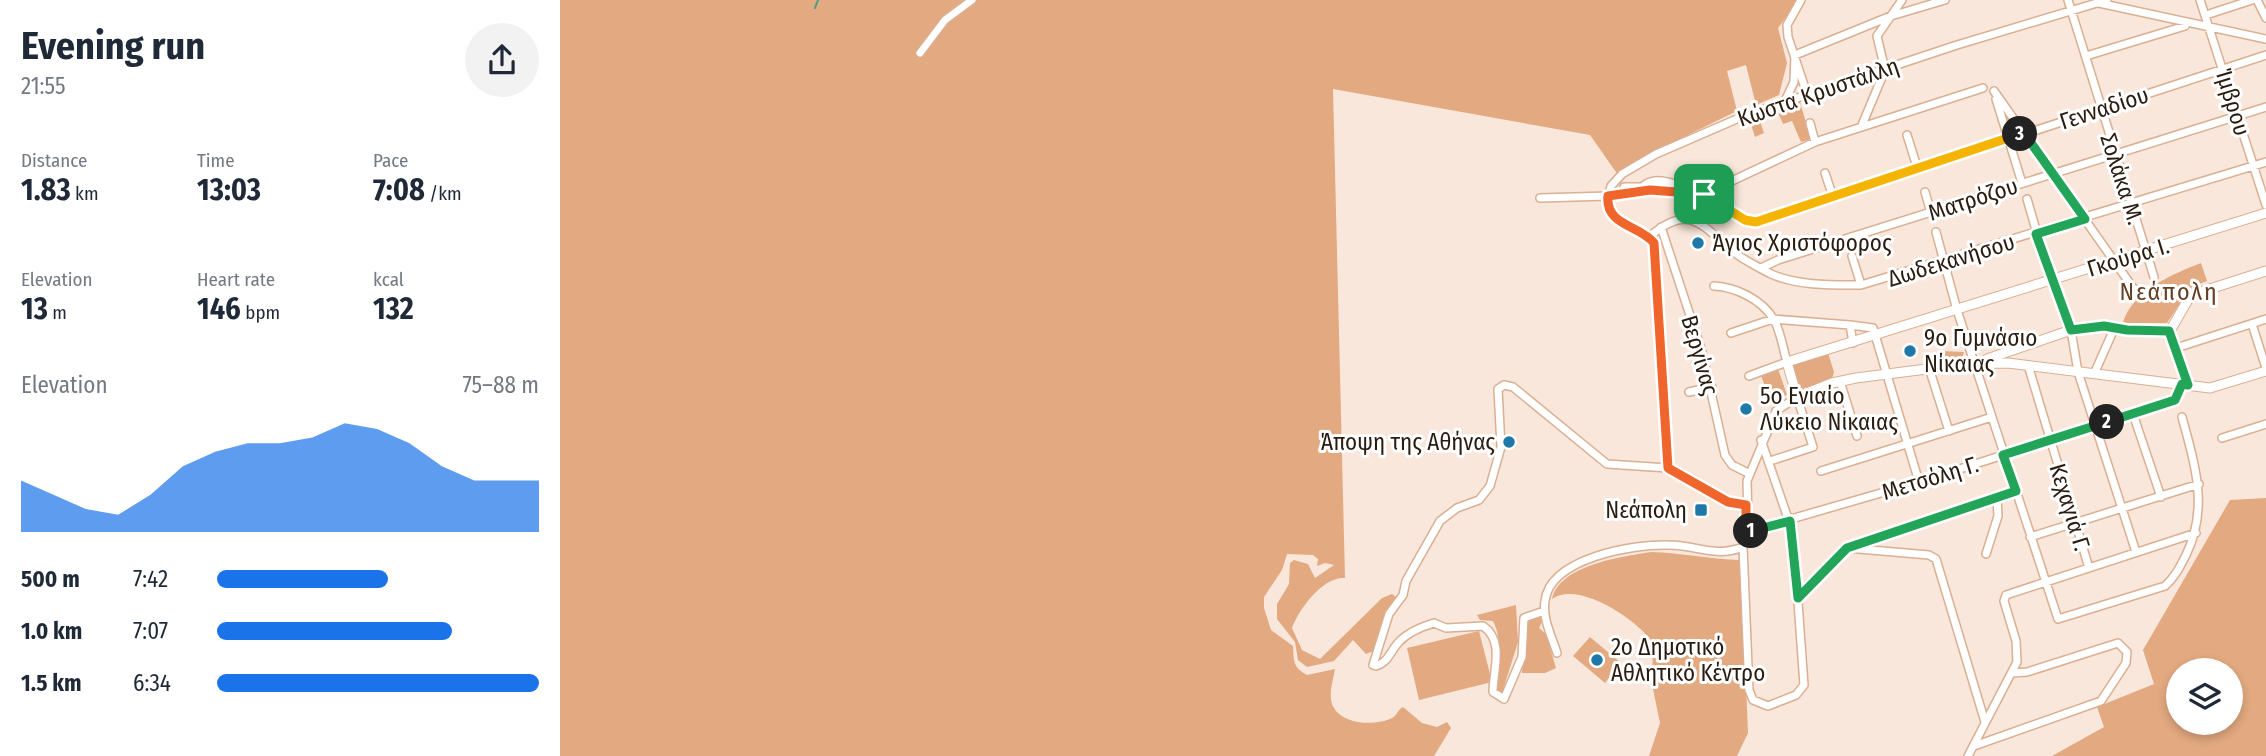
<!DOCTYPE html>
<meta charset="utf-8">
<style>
body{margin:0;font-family:"Fira Sans Condensed",sans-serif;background:#f2f2f3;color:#1f2937;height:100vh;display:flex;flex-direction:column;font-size:26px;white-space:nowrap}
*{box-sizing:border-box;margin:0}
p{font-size:23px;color:#747a83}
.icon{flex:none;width:38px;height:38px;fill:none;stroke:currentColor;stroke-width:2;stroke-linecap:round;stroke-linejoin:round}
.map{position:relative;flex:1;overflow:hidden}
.panel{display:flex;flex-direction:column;background:#fff;width:560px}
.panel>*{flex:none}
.fabs{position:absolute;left:1606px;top:658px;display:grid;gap:14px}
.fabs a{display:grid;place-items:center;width:77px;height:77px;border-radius:50%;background:#fff;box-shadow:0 4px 10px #0003;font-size:35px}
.pin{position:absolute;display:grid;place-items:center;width:60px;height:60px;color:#fff;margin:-30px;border-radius:14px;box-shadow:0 4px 10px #0006}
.km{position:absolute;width:35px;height:35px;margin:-18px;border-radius:50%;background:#222;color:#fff;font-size:19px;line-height:35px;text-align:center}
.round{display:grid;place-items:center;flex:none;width:74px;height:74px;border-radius:37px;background:#f2f2f3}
.headline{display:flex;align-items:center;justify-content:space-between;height:119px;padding:0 21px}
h1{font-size:38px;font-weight:700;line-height:52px}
.figures{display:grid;grid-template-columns:repeat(3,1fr);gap:10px;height:119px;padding:7px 21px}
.figures div{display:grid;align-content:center}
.figures b{font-size:30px;font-weight:700}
.figures small{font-size:19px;font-weight:400}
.figures p{font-size:19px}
.chart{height:196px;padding:14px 21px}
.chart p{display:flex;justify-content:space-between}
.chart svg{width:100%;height:126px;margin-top:7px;fill:#1a73e8;opacity:.7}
ul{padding:0 21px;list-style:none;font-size:23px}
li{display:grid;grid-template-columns:112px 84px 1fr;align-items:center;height:52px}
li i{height:18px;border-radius:9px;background:#1a73e8}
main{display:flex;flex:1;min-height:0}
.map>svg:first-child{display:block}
.green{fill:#e3a980;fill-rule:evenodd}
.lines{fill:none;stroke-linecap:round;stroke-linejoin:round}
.stream{stroke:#489f8c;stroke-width:2}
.minor-casing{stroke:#daaf92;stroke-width:10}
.tertiary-casing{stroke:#daaf92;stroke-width:11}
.minor{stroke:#fff;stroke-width:7}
.tertiary{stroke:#fff;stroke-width:9}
.split-1-casing{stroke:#fff;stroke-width:14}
.split-2-casing{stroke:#fff;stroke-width:14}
.split-3-casing{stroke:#fff;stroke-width:14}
.split-4-casing{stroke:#fff;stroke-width:14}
.split-1{stroke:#f0652b;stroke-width:9}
.split-2{stroke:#22a559;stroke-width:9}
.split-3{stroke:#22a559;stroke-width:9}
.split-4{stroke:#f5b400;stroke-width:9}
.poi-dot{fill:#1f79a8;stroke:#fff;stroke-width:2.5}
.labels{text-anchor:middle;stroke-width:6;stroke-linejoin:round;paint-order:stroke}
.street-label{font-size:23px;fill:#2b1c10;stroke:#fff}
.poi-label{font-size:23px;fill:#2b1c10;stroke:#fff;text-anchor:start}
.neighbourhood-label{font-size:24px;letter-spacing:2px;fill:#644126;stroke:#fff}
</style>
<main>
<section class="panel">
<div class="headline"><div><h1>Evening run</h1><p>21:55</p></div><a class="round"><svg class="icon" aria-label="share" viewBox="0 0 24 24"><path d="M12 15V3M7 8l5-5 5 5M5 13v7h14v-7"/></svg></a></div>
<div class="figures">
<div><p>Distance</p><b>1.83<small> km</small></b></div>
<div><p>Time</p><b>13:03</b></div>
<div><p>Pace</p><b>7:08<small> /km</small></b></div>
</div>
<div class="figures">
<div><p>Elevation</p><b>13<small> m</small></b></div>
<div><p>Heart rate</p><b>146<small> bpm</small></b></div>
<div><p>kcal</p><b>132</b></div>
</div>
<div class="chart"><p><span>Elevation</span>75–88 m</p>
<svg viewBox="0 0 160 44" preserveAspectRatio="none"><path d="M0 44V26L10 31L20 36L30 38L40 31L50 21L60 16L70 13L80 13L90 11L100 6L110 8L120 13L130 21L140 26L150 26L160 26V44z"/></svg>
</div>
<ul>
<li><b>500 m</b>7:42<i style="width:53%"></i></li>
<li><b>1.0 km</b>7:07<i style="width:73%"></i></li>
<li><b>1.5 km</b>6:34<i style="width:100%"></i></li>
</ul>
</section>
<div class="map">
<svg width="1706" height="756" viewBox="0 0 1706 756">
<rect width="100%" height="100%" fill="#f9e7db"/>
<path class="green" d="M0,0H1239L1218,28L1227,63L1219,95L1196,105L1186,65L1167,71L1177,111L1091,153L1058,175L1030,135L773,89L785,578C763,576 739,609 732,628L742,650L760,659L822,598L832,594L837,598L825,618L814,651L806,654L793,640L774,661L747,667L738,660L735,642L717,619V604L729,584L730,563L734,560L748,564L755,578L774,565L765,563L757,566L758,559L753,555L727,554L722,570L704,597V608L711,630L733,646C734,660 732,667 747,675L775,669C773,681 767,698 774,708C784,725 816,726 832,718C837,716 837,710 843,707L862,723L877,727L887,722L891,728L874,756H0Z
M1239,99L1251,139L1241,142L1232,121L1223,124L1216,108Z
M1198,115L1204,133L1195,137L1189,118Z
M1641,263L1647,281L1630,288L1607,323H1563C1571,292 1612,274 1641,263Z
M1380,351L1404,352L1402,359L1379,362Z
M1268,353L1274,372L1272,379L1236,391L1229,365Z
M1218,369L1227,395L1210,401L1201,375Z
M1706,498V756H1492L1544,727L1537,707L1594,684L1583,650L1670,500ZM1671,670V723H1619V670Z
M1091,552C1121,553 1150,559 1179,560L1181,563L1188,733L1177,756H1089L1100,723L1092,684L1093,643C1078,620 1018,580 992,599C1000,565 1060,557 1091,552Z
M956,605L958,642L942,693L938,690C937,666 944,643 933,621L920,620L917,615Z
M980,615L982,622L979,628L986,634L996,668L985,673H962L966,618Z
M919,631L932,682L859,700L847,648Z
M1030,637L1061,663L1045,683L1013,656Z"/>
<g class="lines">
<path class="stream" d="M255,8L258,0"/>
<g class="minor-casing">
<path id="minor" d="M1241,0L1227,25L1228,37L1247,94
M1508,0L1594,277
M1640,0L1706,205
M1697,0L1706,18
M1539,3L1706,39
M1646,15L1692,0
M360,53L385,20L412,0
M1526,56L1625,26
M1434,91L1576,292
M1436,99L1462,183
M1225,101L1234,82L1235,55L1331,16L1385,0
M1250,123L1255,142
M1302,125L1325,70L1317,36L1342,0
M1347,135L1358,170
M1265,173L1273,197
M1365,192L1371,213
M1144,194L1255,142L1423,88
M1062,195L1064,187H1082C1096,174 1113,185 1129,187
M980,198L1048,196L1090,190L1144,194L1185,220L1196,222L1706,55
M1467,199L1491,281L1511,330L1518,372L1576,552
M1101,227L1142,352L1165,455L1172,465L1188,473
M1376,232L1397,310L1498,619L1605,586C1615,577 1620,567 1626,555C1649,508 1635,465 1622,417
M1089,237C1127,204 1140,222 1170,249C1181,259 1198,267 1211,274C1238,286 1273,285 1301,285L1706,162
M1089,237L1059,221L1047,202L1051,186L1062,174L1096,154L1186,115L1397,45L1547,0
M1089,237L1096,252L1108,468L1168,502L1186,505
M1292,256L1301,285
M1201,268L1218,260L1706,107
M1154,286C1175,287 1202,299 1214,320C1221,332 1223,349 1227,362L1189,376
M1692,324L1706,368
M1290,325L1313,328L1359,482
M1610,331L1628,385
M1171,333L1213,319L1290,325L1293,343
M1616,348L1706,319
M1468,365L1529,568
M1369,368L1389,431
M1534,374L1554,329
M1280,381L1297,436
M1129,392L1152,387
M1573,414L1601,497
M1662,438L1706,424
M1201,440L1233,533L1244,685L1236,695L1208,706L1193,700L1189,690L1183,547L1188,522L1187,481L1216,411L1237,397L1253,447L1210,461
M1261,471L1432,417
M1186,532L1359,482L1615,400L1622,384
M1470,537L1639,484
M1287,548L1369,555L1376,559L1425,722
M1426,554L1438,516L1437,498
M1238,598L1287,548L1456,491
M984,611L964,618L962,657L944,699L933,692C933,671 945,641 923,626L886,628L874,623C861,627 848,632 839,642C830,651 829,662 816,666L813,665L829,614L843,595L846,581L880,521L897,508L919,500L930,486L941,447L938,389L944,385L953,387L1047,464L1108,468
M997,653C992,637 982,618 985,601C990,558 1073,544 1109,545C1136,545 1156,558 1183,547
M1414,746L1541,701L1566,663L1567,652L1558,643L1467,672L1452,673
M1408,756L1457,662L1456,641L1444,601L1446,595L1636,533"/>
</g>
<g class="tertiary-casing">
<path id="tertiary" d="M1706,213L1227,362L1237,397L1272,383L1296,378L1406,364L1448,363L1650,388L1706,371
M1427,359L1511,330L1544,326L1567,330L1610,331L1629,298L1637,293L1706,271"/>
</g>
<use href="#minor" class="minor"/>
<use href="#tertiary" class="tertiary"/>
</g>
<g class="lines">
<g class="split-1-casing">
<path id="split-1" d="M1144,194L1090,190L1048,196C1045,226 1080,225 1094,243L1108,468L1168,502L1186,505V532L1191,531"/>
</g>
<g class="split-2-casing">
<path id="split-2" d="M1191,531L1230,521L1238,598L1287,548L1456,491L1443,455L1547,422"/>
</g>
<g class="split-3-casing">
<path id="split-3" d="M1460,134L1464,133L1525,219L1476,234L1511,330L1544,326L1567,330L1609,331L1628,385L1622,384L1615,400L1547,422"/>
</g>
<g class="split-4-casing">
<path id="split-4" d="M1144,194L1185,220L1196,222L1460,134"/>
</g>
<use href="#split-1" class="split-1"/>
<use href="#split-2" class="split-2"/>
<use href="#split-3" class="split-3"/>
<use href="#split-4" class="split-4"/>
</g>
<g class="poi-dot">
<circle cx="1138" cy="243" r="7"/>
<circle cx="1350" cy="351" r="7"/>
<circle cx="1186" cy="409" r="7"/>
<circle cx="949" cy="442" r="7"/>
<rect x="1134" y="503" width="14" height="14" rx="3.5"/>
<circle cx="1037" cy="660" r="7"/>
</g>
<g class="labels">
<g class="street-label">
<text transform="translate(1258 92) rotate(-19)" y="8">Κώστα Κρυστάλλη</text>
<text transform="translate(1673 102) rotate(73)" y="8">Ίμβρου</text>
<text transform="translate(1544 108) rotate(-18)" y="8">Γενναδίου</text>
<text transform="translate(1562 179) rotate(72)" y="8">Σολάκα Μ.</text>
<text transform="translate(1413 199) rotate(-18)" y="8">Ματρόζου</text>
<text transform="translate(1568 257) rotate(-17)" y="8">Γκούρα Ι.</text>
<text transform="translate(1391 260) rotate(-17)" y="8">Δωδεκανήσου</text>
<text transform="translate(1140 355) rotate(74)" y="8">Βεργίνας</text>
<text transform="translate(1370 478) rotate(-17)" y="8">Μετσόλη Γ.</text>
<text transform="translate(1510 507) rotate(73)" y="8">Κεχαγιά Γ.</text>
</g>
<g class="poi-label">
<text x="1152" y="251">Άγιος Χριστόφορος</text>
<text x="1364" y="346">9ο Γυμνάσιο<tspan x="1364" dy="26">Νίκαιας</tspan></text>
<text x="1200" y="404">5ο Ενιαίο<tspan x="1200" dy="26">Λύκειο Νίκαιας</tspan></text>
<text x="935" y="450" text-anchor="end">Άποψη της Αθήνας</text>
<text x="1127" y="518" text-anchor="end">Νεάπολη</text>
<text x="1051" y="655">2o Δημοτικό<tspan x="1051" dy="26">Αθλητικό Κέντρο</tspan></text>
</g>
<g class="neighbourhood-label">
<text x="1609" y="300">Νεάπολη</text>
</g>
</g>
</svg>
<div class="fabs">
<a><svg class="icon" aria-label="layers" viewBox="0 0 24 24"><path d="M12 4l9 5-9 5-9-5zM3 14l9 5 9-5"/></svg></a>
</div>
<div class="pin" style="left:1144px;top:194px;background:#1e9e55"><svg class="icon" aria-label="arrive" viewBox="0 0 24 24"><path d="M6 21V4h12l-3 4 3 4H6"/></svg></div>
<b class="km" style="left:1191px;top:531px">1</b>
<b class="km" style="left:1547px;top:422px">2</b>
<b class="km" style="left:1460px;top:134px">3</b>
</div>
</main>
